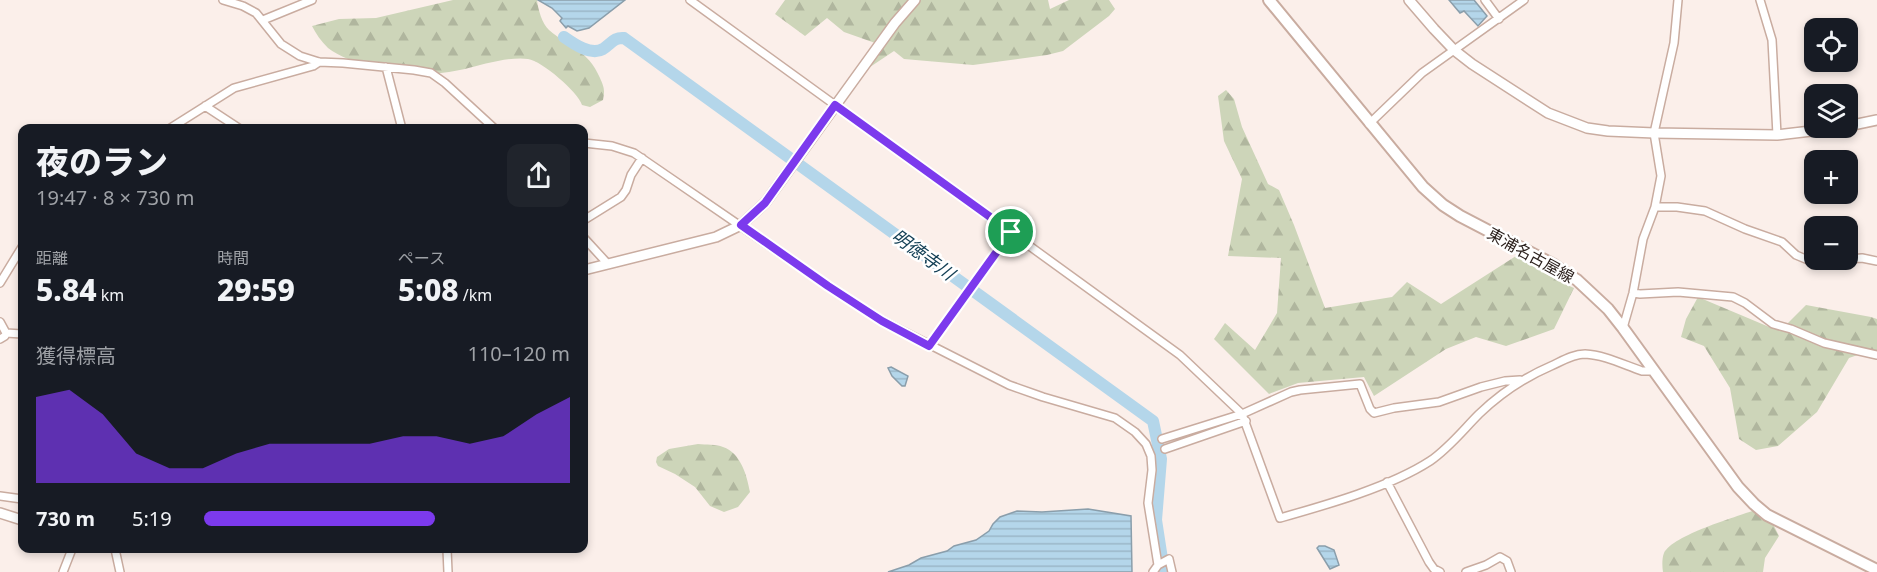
<!DOCTYPE html>
<html lang="ja">
<meta charset="utf-8">
<style>
body{margin:0;font-family:"Noto Sans","Noto Sans JP",sans-serif;background:#20242c;color:#f1f3f6;height:100vh;display:flex;flex-direction:column;font-size:22px;white-space:nowrap}
*{box-sizing:border-box;margin:0}
p{font-size:20px;color:#9ea1a6}
.icon{flex:none;width:33px;height:33px;fill:none;stroke:currentColor;stroke-width:2;stroke-linecap:round;stroke-linejoin:round}
.map{position:relative;flex:1;overflow:hidden}
.side{position:absolute;left:18px;top:124px;width:570px;height:429px;display:flex;flex-direction:column;background:#171b24;border-radius:12px;box-shadow:0 3px 9px #0003}
.side>*{flex:none}
.tools{position:absolute;left:1804px;top:18px;display:grid;gap:12px}
.tools a{display:grid;place-items:center;width:54px;height:54px;border-radius:12px;background:#171b24;box-shadow:0 3px 9px #0003;font-size:30px}
.pin{position:absolute;display:grid;place-items:center;width:51px;height:51px;color:#fff;margin:-26px;border:3px solid #fff;border-radius:50%;box-shadow:0 2px 6px #0007}
.round{display:grid;place-items:center;flex:none;width:63px;height:63px;border-radius:12px;background:#20242c}
.headline{display:flex;align-items:center;justify-content:space-between;height:102px;padding:0 18px}
h1{font-size:33px;font-weight:800;line-height:45px}
.stats{display:grid;grid-template-columns:repeat(3,1fr);gap:9px;height:102px;padding:6px 18px}
.stats div{display:grid;align-content:center}
.stats b{font-size:30px;font-weight:800}
.stats small{font-size:16px;font-weight:400}
.stats p{font-size:16px}
.chart{height:168px;padding:12px 18px}
.chart p{display:flex;justify-content:space-between}
.chart svg{width:100%;height:108px;margin-top:6px;fill:#7c3aed;opacity:.7}
ul{padding:0 18px;list-style:none;font-size:20px}
li{display:grid;grid-template-columns:96px 72px 1fr;align-items:center;height:45px}
li i{height:15px;border-radius:8px;background:#7c3aed}
.map>svg:first-child{display:block}
.forest{fill:url(#forest-firs)}
.water{fill:url(#water-rules);stroke:#8a9eab;stroke-width:1.5}
.lines{fill:none;stroke-linecap:round;stroke-linejoin:round}
.river{stroke:#b4d6ea;stroke-width:12}
.minor-casing{stroke:#c9aca0;stroke-width:10}
.tertiary-casing{stroke:#c9aca0;stroke-width:12}
.primary-casing{stroke:#c9aca0;stroke-width:14}
.minor{stroke:#fff;stroke-width:7}
.tertiary{stroke:#fff;stroke-width:9}
.primary{stroke:#fff;stroke-width:10}
.route-casing{stroke:#fff;stroke-width:12}
.route{stroke:#7c3aed;stroke-width:8}
.labels{text-anchor:middle;stroke-width:5;stroke-linejoin:round;paint-order:stroke}
.street-label{font-size:16px;fill:#271c18;stroke:#fff}
.water-label{font-size:18px;font-style:italic;fill:#144056;stroke:#fff}
</style>
<div class="map">
<svg width="1877" height="572" viewBox="0 0 1877 572">
<defs>
<pattern id="forest-firs" width="22" height="20" patternUnits="userSpaceOnUse" patternTransform="scale(1.5)"><rect width="22" height="20" fill="#cdd5b9"/><path d="M5 1l3.5 6h-7zM16 11l3.5 6h-7z" fill="#b0b69e"/></pattern>
<pattern id="water-rules" width="6" height="5" patternUnits="userSpaceOnUse" patternTransform="scale(1.5)"><rect width="6" height="5" fill="#b4d6ea"/><path d="M0 2.5h6" fill="none" stroke="#9bb7c8"/></pattern>
</defs>
<rect width="100%" height="100%" fill="#fbefea"/>
<path class="forest" d="M453,0H537C538,9 542,24 549,30C570,48 587,49 600,78C604,87 605,90 603,100L590,107L582,105C578,92 542,61 528,59C511,56 481,65 465,69C455,71 443,73 433,74C405,76 351,66 328,48C321,41 316,34 312,26L339,19L376,18Z
M785,0H1048L1050,9L1069,0H1109L1115,9L1109,16L1063,51L1047,55L973,65L904,59L894,51L861,73L878,44L844,32L827,18L805,36L775,14Z
M1226,90L1234,99L1242,127L1268,184L1279,190L1294,225L1325,308L1392,297L1407,282L1441,304L1516,256L1558,281L1574,288L1554,329L1506,346L1476,337L1446,349L1374,396L1364,377L1298,383L1269,394L1214,339L1225,323L1255,350L1277,313L1281,258L1228,256L1242,179L1224,141L1218,96Z
M1698,297L1774,329L1784,327L1806,305L1871,317L1877,319V355L1869,351L1849,358L1817,412L1778,446L1756,450L1739,439L1730,388L1704,346L1681,337L1686,319Z
M698,444C706,445 716,444 723,447C741,453 747,476 750,492L738,507L724,512L710,506L695,487L675,474L658,466L656,462L657,457L669,449Z
M1755,510L1772,522L1779,536L1765,558L1763,572H1663C1662,566 1662,558 1664,553C1673,535 1736,517 1755,510Z"/>
<path class="water" d="M538,0H625L589,28L577,31L568,26L566,28L560,21L562,18L552,8Z
M1449,0H1474L1487,16L1478,26L1464,11L1460,13Z
M891,367L908,376L905,386H902L892,376L888,368Z
M1088,509L1131,516L1132,572H888L909,565L921,558L947,551L954,546L976,540L989,531L993,524L1000,517L1017,511L1042,512Z
M1319,546H1325L1334,550L1339,565L1330,569L1317,548Z"/>
<g class="lines">
<path class="river" d="M564,37C574,44 591,56 603,49C611,44 614,37 624,38L1153,421L1161,459L1156,520L1164,572"/>
<g class="minor-casing">
<path id="minor" d="M223,0L243,6L256,13L281,44L300,56L319,62L343,63L414,70L431,73L445,83L495,129
M690,0L1180,355L1242,414L1280,518C1326,505 1390,487 1430,461C1449,448 1463,430 1479,414C1502,392 1523,378 1551,366C1562,361 1573,354 1585,354C1605,355 1624,365 1642,371H1649L1653,369
M1485,0L1499,19
M1760,0L1772,40L1777,135
M263,20L312,0
M386,67L402,129
M205,106L240,129
M1369,124L1422,73L1524,0
M169,129L234,88L313,66L319,62
M584,143L612,146L634,153L828,286L883,321L1009,385L1043,397L1115,418L1135,432L1146,444L1151,456L1152,470L1148,503L1158,565
M1655,207H1677L1705,211L1745,229L1782,242L1796,255L1808,260L1829,261L1842,260
M584,220L621,197L626,190L631,175L642,158
M584,238L607,263
M1848,259L1862,258L1877,261
M0,283L22,247
M1633,293L1640,294L1678,292L1733,297L1745,303L1773,324L1791,329L1824,343L1877,355
M0,322L6,333
M1623,328L1633,293L1643,239L1655,207L1661,176L1654,133L1674,43L1678,0
M0,339L5,336L6,333L22,334
M929,346L1011,232
M1162,439L1242,414L1291,392L1300,390L1360,384L1370,409L1374,413L1394,408L1439,402L1481,387L1505,381L1520,380
M1165,449L1246,421
M1387,482L1429,562L1434,569L1440,572
M0,496L22,499
M115,549L120,572
M447,549L448,572
M63,572L72,549
M1153,572L1158,565L1169,559L1172,572
M1466,572L1486,565L1500,557L1507,561L1511,572"/>
</g>
<g class="tertiary-casing">
<path id="tertiary" d="M1409,0L1434,29L1454,50L1472,64L1548,113L1587,128L1608,131L1654,133L1777,135L1837,128
M1848,126L1877,120
M584,270L716,237L741,225L765,203L895,23L915,0
M0,513L22,520"/>
</g>
<g class="primary-casing">
<path id="primary" d="M1269,0L1423,187L1443,205L1460,216L1554,265L1577,280L1592,294L1608,309L1623,328L1738,487L1754,504L1767,515L1877,570"/>
</g>
<use href="#minor" class="minor"/>
<use href="#tertiary" class="tertiary"/>
<use href="#primary" class="primary"/>
</g>
<g class="lines">
<g class="route-casing">
<path id="route" d="M835,105L1011,232L929,346L882,321L828,286L741,225L765,203Z"/>
</g>
<use href="#route" class="route"/>
</g>
<g class="labels">
<g class="street-label">
<text transform="translate(1531 255) rotate(29)" y="6">東浦名古屋線</text>
</g>
<g class="water-label">
<text transform="translate(923 255) rotate(36)" y="6">明徳寺川</text>
</g>
</g>
</svg>
<div class="tools">
<a><svg class="icon" aria-label="locate" viewBox="0 0 24 24"><circle cx="12" cy="12" r="6"/><path d="M12 2v4M12 18v4M2 12h4M18 12h4"/></svg></a>
<a><svg class="icon" aria-label="layers" viewBox="0 0 24 24"><path d="M12 4l9 5-9 5-9-5zM3 14l9 5 9-5"/></svg></a>
<a>+</a>
<a>−</a>
</div>
<div class="pin" style="left:1011px;top:232px;background:#1e9e55"><svg class="icon" aria-label="arrive" viewBox="0 0 24 24"><path d="M6 21V4h12l-3 4 3 4H6"/></svg></div>
<section class="side">
<div class="headline"><div><h1>夜のラン</h1><p>19:47 · 8 × 730 m</p></div><a class="round"><svg class="icon" aria-label="share" viewBox="0 0 24 24"><path d="M12 15V3M7 8l5-5 5 5M5 13v7h14v-7"/></svg></a></div>
<div class="stats">
<div><p>距離</p><b>5.84<small> km</small></b></div>
<div><p>時間</p><b>29:59</b></div>
<div><p>ペース</p><b>5:08<small> /km</small></b></div>
</div>
<div class="chart"><p><span>獲得標高</span>110–120 m</p>
<svg viewBox="0 0 160 44" preserveAspectRatio="none"><path d="M0 44V9L10 6L20 16L30 32L40 38L50 38L60 32L70 28L80 28L90 28L100 28L110 25L120 25L130 28L140 25L150 16L160 9V44z"/></svg>
</div>
<ul>
<li><b>730 m</b>5:19<i style="width:63%"></i></li>
</ul>
</section>
</div>
